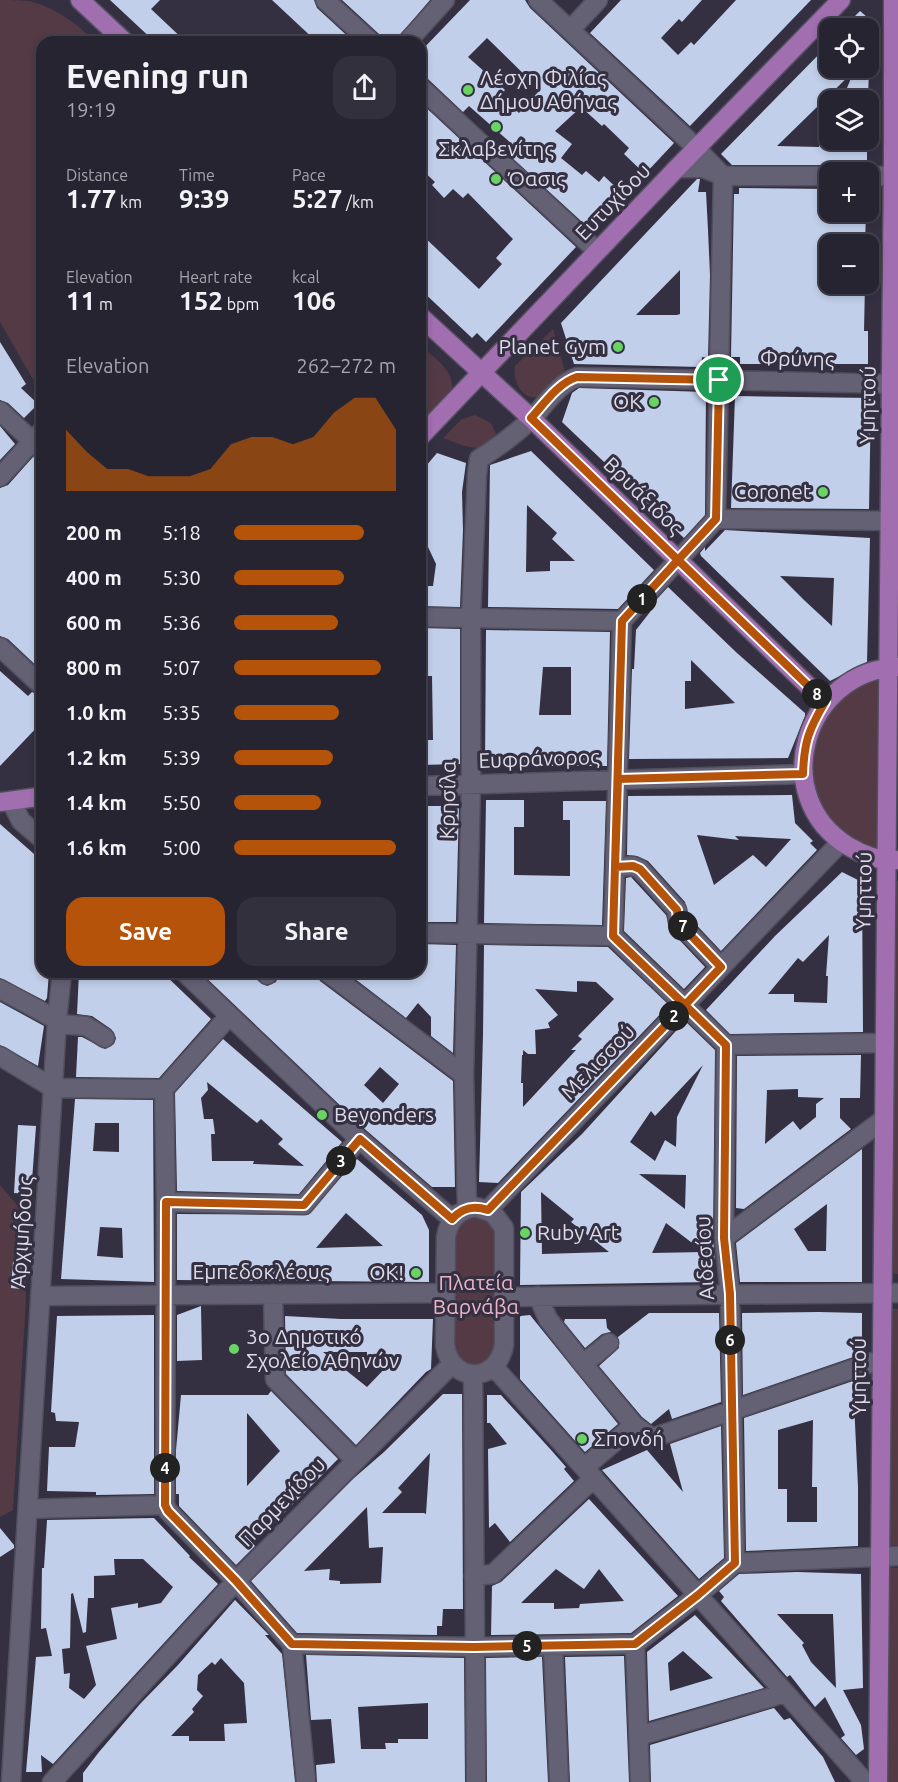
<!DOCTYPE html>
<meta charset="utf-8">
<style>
body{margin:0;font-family:Ubuntu,sans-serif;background:#33303e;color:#f1f3f6;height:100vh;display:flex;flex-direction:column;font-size:22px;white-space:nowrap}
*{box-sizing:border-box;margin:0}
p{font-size:20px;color:#a4a4ac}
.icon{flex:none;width:33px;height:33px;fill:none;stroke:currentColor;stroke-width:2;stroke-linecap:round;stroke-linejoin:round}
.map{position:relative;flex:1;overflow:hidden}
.side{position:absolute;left:36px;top:36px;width:390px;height:942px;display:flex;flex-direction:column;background:#272432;border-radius:18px;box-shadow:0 3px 9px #0003,0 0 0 2px #43414d}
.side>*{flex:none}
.buttons{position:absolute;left:819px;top:18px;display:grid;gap:12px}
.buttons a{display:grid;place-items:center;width:60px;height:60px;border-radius:12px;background:#272432;box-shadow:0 3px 9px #0003,0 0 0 2px #43414d;font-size:30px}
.pin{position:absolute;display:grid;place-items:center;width:51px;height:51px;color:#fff;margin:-26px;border:3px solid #fff;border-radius:50%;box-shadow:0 2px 6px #0007}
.km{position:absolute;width:30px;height:30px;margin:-15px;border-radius:50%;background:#222;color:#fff;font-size:16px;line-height:30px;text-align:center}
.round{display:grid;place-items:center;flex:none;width:63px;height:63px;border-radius:18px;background:#33303e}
.headline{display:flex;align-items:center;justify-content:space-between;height:102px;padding:0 30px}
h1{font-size:33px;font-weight:700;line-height:45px}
.stats{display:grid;grid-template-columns:repeat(3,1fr);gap:9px;height:102px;padding:6px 30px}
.stats div{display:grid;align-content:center}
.stats b{font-size:26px;font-weight:700}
.stats small{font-size:16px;font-weight:400}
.stats p{font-size:16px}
.chart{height:168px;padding:12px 30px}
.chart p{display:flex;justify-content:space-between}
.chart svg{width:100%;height:108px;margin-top:6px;fill:#b45309;opacity:.7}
.action{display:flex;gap:12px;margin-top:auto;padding:12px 30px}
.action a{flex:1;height:69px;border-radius:18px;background:#b45309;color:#fff;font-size:24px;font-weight:700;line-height:69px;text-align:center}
.action a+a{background:#33303e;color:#f1f3f6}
ul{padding:0 30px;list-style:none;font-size:20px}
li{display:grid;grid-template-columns:96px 72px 1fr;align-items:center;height:45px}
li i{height:15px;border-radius:8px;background:#b45309}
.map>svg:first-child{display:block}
.green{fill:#533a44}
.building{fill:#c1cfea;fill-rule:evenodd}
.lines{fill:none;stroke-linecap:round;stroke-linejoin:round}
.minor-casing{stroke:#514f5e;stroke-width:21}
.major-casing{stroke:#514f5e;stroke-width:21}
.minor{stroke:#646175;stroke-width:18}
.major{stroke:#a16eaf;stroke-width:18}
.route-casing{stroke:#fff;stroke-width:12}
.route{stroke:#b45309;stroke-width:8}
.poi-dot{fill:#69d464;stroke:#343042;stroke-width:2}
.labels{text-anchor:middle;stroke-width:6;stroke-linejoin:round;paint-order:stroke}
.poi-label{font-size:21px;fill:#dddbe7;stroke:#343042;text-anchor:start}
.street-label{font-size:21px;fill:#dddbe7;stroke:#343042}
.park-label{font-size:21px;fill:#ecb4ca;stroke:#343042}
</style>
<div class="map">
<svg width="898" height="1782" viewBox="0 0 898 1782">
<rect width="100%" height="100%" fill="#343042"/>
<path class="green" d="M0,0C9,0 20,0 28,1C54,6 77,24 96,42H42V395L0,322Z
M553,329L566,375C560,381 553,390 545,394C525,406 512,383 515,366Z
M420,345C435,359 457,371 451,394L420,430Z
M475,415L491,423L496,434C482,458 464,445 443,438L462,419Z
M889,667L886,861L841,842L803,774L825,702Z
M887,881H898V1274H884Z
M0,1185L24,1213L26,1300L13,1510L0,1517Z
M474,1214L495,1223L499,1346L482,1367L461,1363L452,1344L453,1237L459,1222Z
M883,1309H898V1545H882Z
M883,1567L898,1568V1782H881Z"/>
<path class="building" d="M110,0H160L151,9L186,42H155Z
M272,0H314L317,8L354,42H317Z
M342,0H430L394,42H382L379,34Z
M470,0H525L530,8L674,143L645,174L624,154L629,148L604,124L602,126L581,107L555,131L572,144L561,158L582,175L586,171L599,182L604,176L625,196L592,231L507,153L513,145L469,106L463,112L428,79L420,76V52ZM487,38L540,90L519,113L500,96L505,90L468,57Z
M621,0H702L682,22L679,19L661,38L678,55L691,42L694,45L736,0H811L690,126L590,33Z
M860,11L867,17L868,28H843Z
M830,43V68H869L868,100H842L854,71L777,146L819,147V140H867V165H732L721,154Z
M420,102L576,247L486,342L477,333L472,338L420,289V233L479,289L502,264L496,258L513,239L468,193L463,198L453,189L444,198L432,185L435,182L420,168Z
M697,179H700L698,192H706L708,230L710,275L708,358L702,357L701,367L574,364L561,323ZM680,270V314L677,315H636Z
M739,188L830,189V212H866L865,244H830V284H865L864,331H868V364H740V357H731L734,194H739Z
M0,342L26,384L21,388L38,404L24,418L8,403L0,400Z
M579,388L706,392L705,515L684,538L562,422L572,393Z
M735,396L871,398L869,509L731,508Z
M0,426L15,444L0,460Z
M531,451L654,570L618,609L488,607L490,465ZM527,505L557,533L552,539L575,561H550V571L526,572Z
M437,453L466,463L462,492L463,530L460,607L420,606V586H433L436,564L420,530V473Z
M33,457L42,461V671L8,639L0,636V488L8,485Z
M725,530L870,538L867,662L830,681L701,556L700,553L705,547V551ZM780,576L834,578L832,626L804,600Z
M668,587L737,653L805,713V716L788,758L629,759L632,669H634L636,630L650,612L647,610ZM691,660L735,703L685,709V681H691Z
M420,628L460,629V764L420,765V740H433L432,676H420Z
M486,630L610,632L607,766H485ZM543,667H571V715H539Z
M0,671L28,696L32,692L42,697V722L0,766Z
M792,795L795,823L813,841L810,843L817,850L721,951L689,917L685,902L648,861L637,856L627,855L628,796ZM697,835L739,840L735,836L791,839L766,867L753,855L714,885Z
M486,800H524V827H514V875L570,876V820H563V801H606L602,925L484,923Z
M421,806H459L456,922H420V875H428V829H421Z
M0,824L42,861V972H49L47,998L45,1001L0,978Z
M842,872L862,882L863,1032L730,1034L706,1010L775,936ZM829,935L826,976H828L827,1003L794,1002V994H768L798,958L803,962Z
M631,877L666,915L670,930L705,967L684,989L624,931L626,878Z
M420,944L456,945L453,1053L431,1036V1017L418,1003L406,1018L346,972H420Z
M484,945L608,947L669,1005L498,1183L479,1182L483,1035ZM577,981L596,982L614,999L578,1036L582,1039L571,1050H576L523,1107V1083H521L522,1055H523V1050L528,1054H536L535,1030L550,1028L548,1023L558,1015L535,989L577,992Z
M79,972H162L211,1019L159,1078L76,1077L78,1037H82L105,1049L114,1044L116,1038L111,1029L92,1016L77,1014Z
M200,972H256L257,980L267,986L276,982L280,972H316L320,981L453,1081L455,1187H432L367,1131ZM380,1067L399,1084L383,1103L364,1085Z
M0,1002L44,1026L38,1066L0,1045Z
M685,1021L715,1050L713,1238L715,1264L713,1262V1282L520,1285L521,1192L582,1134ZM703,1065L677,1117L676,1147L665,1140L655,1161L630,1142L651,1111L655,1116ZM639,1174L686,1175L685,1209ZM541,1192L574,1219L571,1222L609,1252L542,1254ZM666,1223L704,1252L652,1253Z
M223,1039L342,1142L299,1194L177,1191L175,1093ZM207,1082L257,1123L261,1119L283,1139L278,1144L304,1166L253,1164L254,1161H212L211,1134H215L213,1119H204L201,1098L208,1090Z
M861,1055L860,1098H840V1118L851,1129L744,1209L736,1208L737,1056ZM798,1089V1097L824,1098L816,1104V1117L800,1130L793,1121L765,1144L767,1090Z
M75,1099L153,1100L154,1282L61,1279ZM95,1123H119V1152L93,1151ZM100,1227L122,1228L123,1258L97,1256Z
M18,1125L36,1126L31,1194L14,1193Z
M862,1149V1282H740L736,1243ZM827,1204L826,1251H808L794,1229Z
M357,1159L422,1215L429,1230V1282L177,1280V1214L308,1215ZM346,1213L383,1246L316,1248Z
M13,1261L25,1262L22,1289L11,1288Z
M201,1306L202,1360L177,1361V1315Z
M819,1312L862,1313V1354L743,1395L742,1313Z
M649,1313H719L721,1402L672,1419L669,1409L651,1424L642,1417L599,1366L619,1348L618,1337Z
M154,1315V1494L96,1495V1492L47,1491L49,1447H75L79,1422L56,1421L55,1413L51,1412L57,1316Z
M530,1315L618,1424L585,1452L520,1379V1316Z
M285,1316L341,1319H433L431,1369L426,1372L356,1445L286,1374ZM323,1352H367V1359L393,1360L367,1387Z
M565,1319H606L607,1328L611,1332L602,1334L585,1348L564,1322Z
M853,1381L858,1487V1546L746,1551L744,1418ZM813,1420L812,1487H817V1522H787V1489H778V1430Z
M271,1391L338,1459L273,1524L267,1516L246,1536L255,1546L236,1565L179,1506V1494H176V1450L181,1395H268ZM247,1413L280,1451L247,1486Z
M443,1394H462L463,1609H443L442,1626H437V1635L297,1633L251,1581L354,1478L384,1452ZM430,1453L426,1514L424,1513H382L402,1492L398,1488ZM367,1507L369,1548L383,1547L381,1583L340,1584V1581L329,1580L330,1569L304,1571Z
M487,1395H501L552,1451L566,1467L564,1469L574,1481L510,1542L495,1523L489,1528L488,1449L507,1444L490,1423H487Z
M721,1426L724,1558L699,1579L602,1470L647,1450L683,1492L670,1444Z
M589,1499L678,1596L631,1633L491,1635L492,1586L501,1582ZM556,1569L584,1589L599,1569L624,1601L580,1604L579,1608L554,1609V1603H521Z
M154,1518L190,1556L189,1557L218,1584L53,1764L41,1755L42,1772H26L36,1657L52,1656L46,1628L41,1629L42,1568H44L47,1520ZM114,1559H143L173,1587L161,1603L138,1608V1603L111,1608L117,1639L86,1646L96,1685L84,1699L69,1688L70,1673L64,1674L62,1649L70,1648L71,1594L73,1593L83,1633L86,1632L88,1598H94V1576L115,1575Z
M0,1528L14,1545V1548L0,1557Z
M797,1572L861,1574L863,1688L843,1690L861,1725L864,1749L856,1755L841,1738L845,1735L825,1697L815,1707L790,1675L787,1677L721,1601L724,1597L719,1591L739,1574ZM777,1614H833L836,1688L811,1662L802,1645L804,1643Z
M235,1600L269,1635H265L282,1654L295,1782H83V1773L99,1752L140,1704L178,1665ZM221,1658L244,1683L247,1723L224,1724L225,1741H189V1736H171L194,1712L192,1709L203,1696L197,1690L198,1675L212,1662L215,1665Z
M695,1615L764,1688L649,1721L647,1652ZM683,1651L713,1678L670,1691L668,1663Z
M306,1655L464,1658L465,1782H317L316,1765L335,1763L331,1719L311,1720ZM428,1703V1739H398V1743H385L386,1749H361L358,1707Z
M624,1656L629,1782H570L565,1657Z
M542,1657L548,1782H487L486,1658Z
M774,1708L784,1720L790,1718L823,1757L835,1782H651L650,1745Z"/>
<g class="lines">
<g class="minor-casing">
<path id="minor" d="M325,0L371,42
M538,0L688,140L723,176
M570,30L598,0
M407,42L445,0
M420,87L597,251
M677,168H703L723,176H830
M868,176H898
M0,411L42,450
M0,477L42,431
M716,519L898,521
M420,617L622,621
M0,647L42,686
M420,786L803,774
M11,801L21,821L42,839
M615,867L633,866L640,869L677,910L678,922L721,967
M420,933L613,936
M613,936L622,621L716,519L723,176
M613,936L726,1045
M184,972L359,1139L452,1219
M327,972L464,1075
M267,975L269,972
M0,989L57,1020
M57,1024L86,1026L105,1038
M726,1045L885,1043
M0,1056L53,1088L164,1089
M164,1089L166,1202L165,1505L168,1511L236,1581L292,1644L475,1647L635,1644L698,1595L735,1563L730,1294L724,1238L726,1045
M164,1089L229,1016
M166,1202L304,1205L359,1139
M476,1207L493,1213L504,1228V1345C497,1384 451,1384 445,1345L446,1237C449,1219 458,1210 476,1207Z
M467,1208L464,1075L471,784V618L477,474L479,459C498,447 516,434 532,418C546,404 558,384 577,377L898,384
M488,1210L841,842
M724,1238L884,1119
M273,1294L275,1379L355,1460
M40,1296L445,1293
M538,1296L548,1319L583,1364L634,1425L652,1438L882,1359
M505,1297L898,1293
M583,1364L609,1343
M494,1367L865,1782
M473,1374L476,1782
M584,1468L634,1425
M28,1509L165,1505
M735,1563L898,1556
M474,1576L493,1574L594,1478
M292,1644L306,1782
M635,1644L640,1782
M553,1646L559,1782
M639,1736L785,1693
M11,1782L57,1020L62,972
M52,1782L236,1581L452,1364"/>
</g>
<g class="major-casing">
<path id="major" d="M80,0L125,42
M420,316L531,418L825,702
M420,437L677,168L841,0
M0,802L38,797L42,798
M896,860C879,861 863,855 848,846C767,796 804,671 898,667
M878,1782L893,156V0"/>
</g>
<use href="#minor" class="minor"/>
<use href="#major" class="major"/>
</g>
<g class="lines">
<g class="route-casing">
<path id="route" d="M719,380L577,377C558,383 544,404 531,418L678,560L622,621L613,936L685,1005L488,1210C473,1205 462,1208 452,1219L360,1139L304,1205L166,1202L165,1505L168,1511L236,1581L292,1644L474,1647L635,1644L698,1595L735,1563L730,1294L724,1238L726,1045L685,1005L721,967L678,922L677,910L640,869L633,866L615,867L618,779L803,774C804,742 809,729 825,702L678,560L716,519L719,380"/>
</g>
<use href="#route" class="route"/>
</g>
<g class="poi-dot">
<circle cx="468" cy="90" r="6"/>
<circle cx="496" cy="127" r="6"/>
<circle cx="496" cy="179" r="6"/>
<circle cx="618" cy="347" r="6"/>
<circle cx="654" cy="402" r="6"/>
<circle cx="823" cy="492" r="6"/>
<circle cx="322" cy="1115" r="6"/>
<circle cx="525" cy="1233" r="6"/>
<circle cx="416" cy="1273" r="6"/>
<circle cx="234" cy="1349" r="6"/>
<circle cx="582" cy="1439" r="6"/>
</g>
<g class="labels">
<g class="poi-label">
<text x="480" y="85">Λέσχη Φιλίας<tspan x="480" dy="24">Δήμου Αθήνας</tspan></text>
<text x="496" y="156" text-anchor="middle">Σκλαβενίτης</text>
<text x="508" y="186">Όασις</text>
<text x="606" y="354" text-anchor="end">Planet Gym</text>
<text x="642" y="409" text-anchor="end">OK</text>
<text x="811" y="499" text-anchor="end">Coronet</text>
<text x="334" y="1122">Beyonders</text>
<text x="537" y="1240">Ruby Art</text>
<text x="404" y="1280" text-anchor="end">OK!</text>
<text x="246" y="1344">3ο Δημοτικό<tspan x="246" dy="24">Σχολείο Αθηνών</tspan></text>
<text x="594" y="1446">Σπονδή</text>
</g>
<g class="street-label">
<text transform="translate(613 202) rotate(-46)" y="7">Ευτυχίδου</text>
<text transform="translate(797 359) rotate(1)" y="7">Φρύνης</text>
<text transform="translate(868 405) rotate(-89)" y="7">Υμηττού</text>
<text transform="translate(643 496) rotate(44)" y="7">Βρυάξιδος</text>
<text transform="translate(539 759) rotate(-2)" y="7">Ευφράνορος</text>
<text transform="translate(448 800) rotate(-89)" y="7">Κρησίλα</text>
<text transform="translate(864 891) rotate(-89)" y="7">Υμηττού</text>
<text transform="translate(598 1062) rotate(-46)" y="7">Μελισσού</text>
<text transform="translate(22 1232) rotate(-86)" y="7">Αρχιμήδους</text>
<text transform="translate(705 1258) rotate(-93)" y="7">Αιδεσίου</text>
<text x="261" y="1279">Εμπεδοκλέους</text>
<text transform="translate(859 1377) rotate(-90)" y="7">Υμηττού</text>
<text transform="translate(282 1502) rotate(-46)" y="7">Παρμενίδου</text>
</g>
<g class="park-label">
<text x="476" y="1290">Πλατεία<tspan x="476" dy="24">Βαρνάβα</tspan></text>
</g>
</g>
</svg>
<div class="buttons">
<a><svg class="icon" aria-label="locate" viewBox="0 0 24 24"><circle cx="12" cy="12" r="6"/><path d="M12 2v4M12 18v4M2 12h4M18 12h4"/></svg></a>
<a><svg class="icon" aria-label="layers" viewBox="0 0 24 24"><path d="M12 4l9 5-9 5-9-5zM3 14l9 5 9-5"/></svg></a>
<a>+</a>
<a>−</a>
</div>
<div class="pin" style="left:719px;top:380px;background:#1e9e55"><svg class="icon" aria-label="arrive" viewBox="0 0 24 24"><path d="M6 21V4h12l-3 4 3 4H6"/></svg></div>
<b class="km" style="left:642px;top:599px">1</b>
<b class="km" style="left:674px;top:1016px">2</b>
<b class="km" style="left:341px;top:1161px">3</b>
<b class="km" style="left:165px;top:1468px">4</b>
<b class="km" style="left:527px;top:1646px">5</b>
<b class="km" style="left:730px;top:1340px">6</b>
<b class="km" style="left:683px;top:926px">7</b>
<b class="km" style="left:817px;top:694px">8</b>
<section class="side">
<div class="headline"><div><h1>Evening run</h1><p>19:19</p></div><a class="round"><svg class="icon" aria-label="share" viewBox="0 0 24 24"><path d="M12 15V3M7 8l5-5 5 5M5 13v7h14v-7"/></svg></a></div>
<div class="stats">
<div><p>Distance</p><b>1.77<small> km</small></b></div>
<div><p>Time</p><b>9:39</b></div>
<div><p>Pace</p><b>5:27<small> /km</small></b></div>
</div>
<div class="stats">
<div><p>Elevation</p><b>11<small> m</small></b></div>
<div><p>Heart rate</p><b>152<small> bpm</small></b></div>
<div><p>kcal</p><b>106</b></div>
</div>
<div class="chart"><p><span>Elevation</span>262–272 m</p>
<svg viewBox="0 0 160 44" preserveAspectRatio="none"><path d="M0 44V19L10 28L20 35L30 35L40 38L50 38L60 38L70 35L80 25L90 22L100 22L110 25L120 22L130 12L140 6L150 6L160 19V44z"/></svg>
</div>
<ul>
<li><b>200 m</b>5:18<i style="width:80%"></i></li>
<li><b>400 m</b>5:30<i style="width:68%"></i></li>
<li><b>600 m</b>5:36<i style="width:64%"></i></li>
<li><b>800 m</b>5:07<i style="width:91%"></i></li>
<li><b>1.0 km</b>5:35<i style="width:65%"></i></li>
<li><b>1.2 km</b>5:39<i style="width:61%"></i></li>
<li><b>1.4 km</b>5:50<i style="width:54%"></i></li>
<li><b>1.6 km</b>5:00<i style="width:100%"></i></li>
</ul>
<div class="action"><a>Save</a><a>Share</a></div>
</section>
</div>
